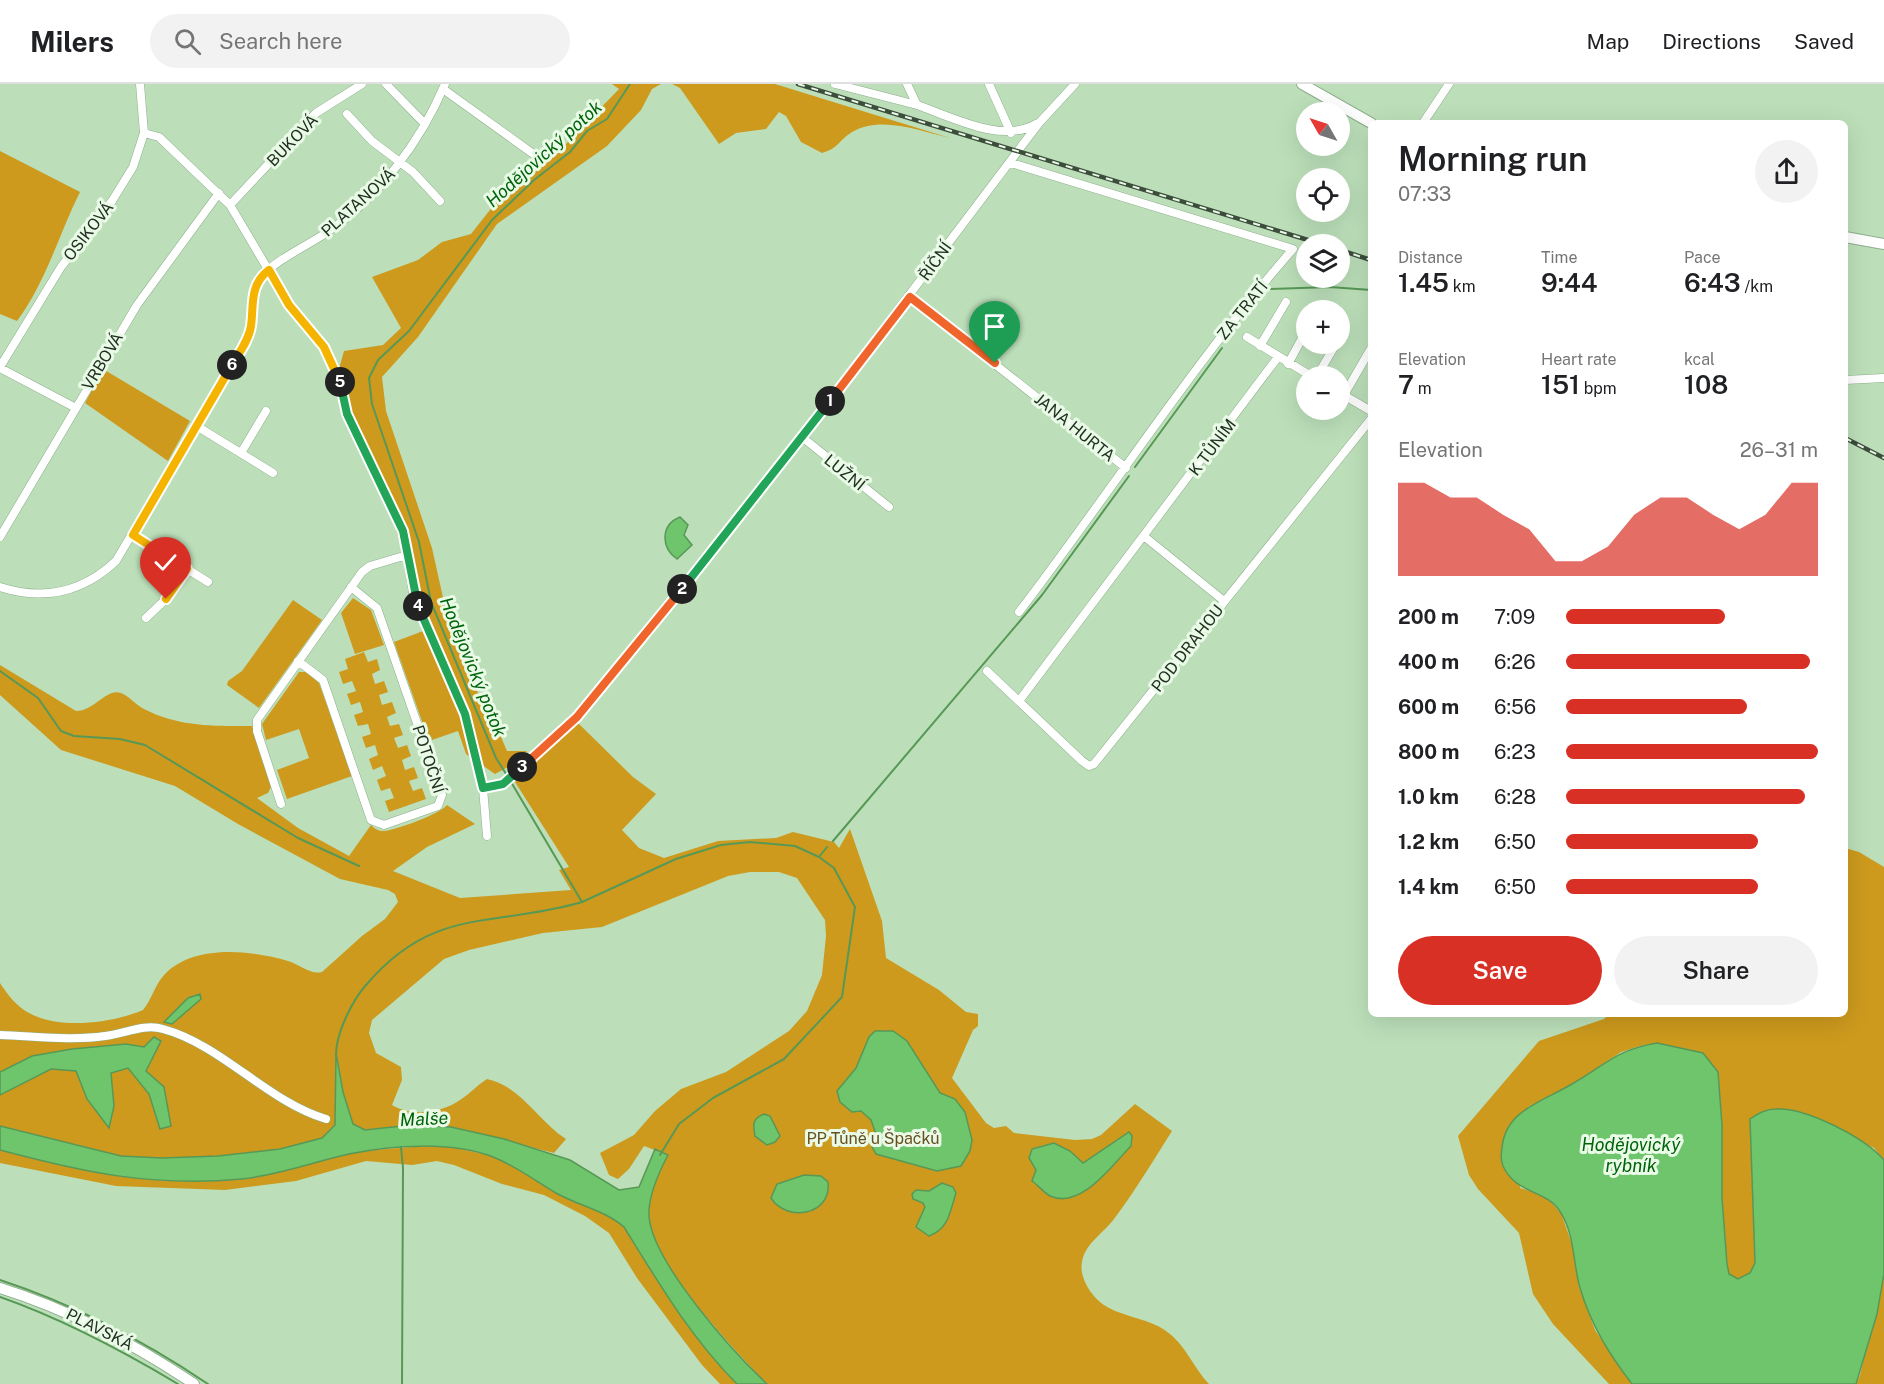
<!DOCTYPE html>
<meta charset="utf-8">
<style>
body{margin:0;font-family:"Public Sans",sans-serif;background:#f2f2f2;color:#202124;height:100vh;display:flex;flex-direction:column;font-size:22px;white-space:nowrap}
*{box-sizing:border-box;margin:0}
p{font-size:20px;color:#757577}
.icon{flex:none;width:33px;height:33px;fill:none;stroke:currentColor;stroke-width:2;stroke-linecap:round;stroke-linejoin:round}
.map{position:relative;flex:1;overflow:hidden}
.details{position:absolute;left:1368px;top:36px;width:480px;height:897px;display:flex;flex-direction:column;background:#fff;border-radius:9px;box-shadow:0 6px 24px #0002}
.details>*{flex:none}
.needle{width:39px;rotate:309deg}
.controls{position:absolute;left:1296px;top:18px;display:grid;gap:12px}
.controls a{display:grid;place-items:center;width:54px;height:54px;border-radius:50%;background:#fff;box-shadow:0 6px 24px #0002;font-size:30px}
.pin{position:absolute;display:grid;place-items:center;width:51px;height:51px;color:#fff;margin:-62px -26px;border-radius:50% 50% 50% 0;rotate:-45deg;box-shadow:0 0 6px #0007}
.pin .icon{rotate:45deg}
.km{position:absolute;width:30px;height:30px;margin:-15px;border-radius:50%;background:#222;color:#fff;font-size:16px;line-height:30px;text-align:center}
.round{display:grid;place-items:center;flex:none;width:63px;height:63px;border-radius:32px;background:#f2f2f2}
.summary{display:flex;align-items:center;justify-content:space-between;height:102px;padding:0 30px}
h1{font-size:33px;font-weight:600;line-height:45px}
.figures{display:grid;grid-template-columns:repeat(3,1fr);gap:9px;height:102px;padding:6px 30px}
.figures div{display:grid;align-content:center}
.figures b{font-size:26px;font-weight:600}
.figures small{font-size:16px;font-weight:400}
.figures p{font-size:16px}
.chart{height:168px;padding:12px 30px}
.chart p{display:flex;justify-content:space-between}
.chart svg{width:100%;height:108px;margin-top:6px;fill:#d93025;opacity:.7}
.button{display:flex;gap:12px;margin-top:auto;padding:12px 30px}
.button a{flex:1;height:69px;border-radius:36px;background:#d93025;color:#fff;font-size:24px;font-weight:600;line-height:69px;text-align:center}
.button a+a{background:#f2f2f2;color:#202124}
ul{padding:0 30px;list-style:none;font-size:20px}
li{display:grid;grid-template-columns:96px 72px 1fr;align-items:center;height:45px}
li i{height:15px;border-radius:8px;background:#d93025}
header{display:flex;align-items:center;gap:36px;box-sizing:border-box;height:84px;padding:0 30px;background:#fff;border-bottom:2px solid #e0e0e0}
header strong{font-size:28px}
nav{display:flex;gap:33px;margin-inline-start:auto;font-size:21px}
.search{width:420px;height:54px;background:#f2f2f2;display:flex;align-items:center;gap:15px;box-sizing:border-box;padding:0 21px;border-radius:33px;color:#757577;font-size:22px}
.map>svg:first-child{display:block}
.green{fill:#cd9a1d}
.water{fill:#6ec56c;stroke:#579856;stroke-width:1.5}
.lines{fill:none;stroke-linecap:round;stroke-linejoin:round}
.stream{stroke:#579856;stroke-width:2}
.street-casing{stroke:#8daf8b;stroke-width:9}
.secondary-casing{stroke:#8daf8b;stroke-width:12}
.street{stroke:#fff;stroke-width:8}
.secondary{stroke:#fff;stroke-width:10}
.rail-casing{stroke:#3c4d3b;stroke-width:4.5}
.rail{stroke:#e9fae7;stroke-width:2;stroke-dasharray:7;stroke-linecap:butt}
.split-1-casing{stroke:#fff;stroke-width:12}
.split-2-casing{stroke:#fff;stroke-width:12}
.split-3-casing{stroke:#fff;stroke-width:12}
.split-4-casing{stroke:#fff;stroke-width:12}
.split-5-casing{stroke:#fff;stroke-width:12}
.split-6-casing{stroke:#fff;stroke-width:12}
.split-7-casing{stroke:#fff;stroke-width:12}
.split-8-casing{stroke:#fff;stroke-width:12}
.split-1{stroke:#f0652b;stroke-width:8}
.split-2{stroke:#22a559;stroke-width:8}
.split-3{stroke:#f0652b;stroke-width:8}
.split-4{stroke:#22a559;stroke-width:8}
.split-5{stroke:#22a559;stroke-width:8}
.split-6{stroke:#f5b400;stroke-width:8}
.split-7{stroke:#f5b400;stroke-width:8}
.split-8{stroke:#f5b400;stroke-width:8}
.labels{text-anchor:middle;stroke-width:6;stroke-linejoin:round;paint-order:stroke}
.street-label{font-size:16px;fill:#223021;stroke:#e9fae7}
.park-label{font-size:16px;fill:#675020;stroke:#e9fae7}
.water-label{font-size:18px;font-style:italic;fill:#00630a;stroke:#e9fae7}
</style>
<header>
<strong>Milers</strong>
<div class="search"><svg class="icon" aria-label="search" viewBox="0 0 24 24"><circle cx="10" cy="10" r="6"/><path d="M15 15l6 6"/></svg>Search here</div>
<nav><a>Map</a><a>Directions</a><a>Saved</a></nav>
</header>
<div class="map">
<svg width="1884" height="1300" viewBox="0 0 1884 1300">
<rect width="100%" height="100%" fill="#bcdfb9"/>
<path class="green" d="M612,0H661L652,5L641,26L607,62L497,140L418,253L382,293L386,327L432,464L446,527L470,576L481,622L498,646L507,667H527L508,683L495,690L466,670L458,647L429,657L394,558L423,547L396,445L371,391L349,325L347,301L339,285L344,267L383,261L401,244L372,193L418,176L442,158L471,150L497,117L554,56L564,62L619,5Z
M672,0H775L950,54C920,47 881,31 852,48C838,57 839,64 822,69L801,58L786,32L779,28L766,45L736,49L719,60L680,4Z
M0,67L80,108C59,150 46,198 17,237L0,230Z
M103,285L190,337L168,377L85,319Z
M353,514L371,526L384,561L355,570L341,529Z
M293,516L322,536L259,624L227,601L228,597L242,587Z
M364,568L368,578L377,575L380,586L372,590L375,600L384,597L388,608L379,611L382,621L392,618L396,629L387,633L390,642L399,640L403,651L394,654L398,664L407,661L411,672L402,676L405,686L414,683L418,694L409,697L413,707L422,704L426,715L389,728L385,717L394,714L390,704L381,707L377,696L386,692L382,682L373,686L369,675L378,671L375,661L366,664L362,653L371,650L368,640L358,642L354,631L363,628L360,618L351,621L347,610L356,607L352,597L343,600L339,588L348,585L345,575Z
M0,581L76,627C95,627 106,604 121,609C129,612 136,621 144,625C179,643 213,642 252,642L271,703L268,709L257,714L298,744L349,772L371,741C375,745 378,747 384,747C396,746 440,730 447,721L475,740L427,763L393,787L460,814L571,806L559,786L569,783L515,698L541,669L577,638L633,693L656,710L622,746L639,764L664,774L718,757L776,754L793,748L834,758L839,764L850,745L882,837L886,874L939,906L966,928L978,930V942L973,946L952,994L986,1039L994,1044L1006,1042L1014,1049L1075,1056L1092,1055L1101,1051L1135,1020L1172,1047C1153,1077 1135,1107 1114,1135C1104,1149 1085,1159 1082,1178C1079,1191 1089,1209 1100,1218C1118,1233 1147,1233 1166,1247C1186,1261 1193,1283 1209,1300H767C734,1265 652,1180 649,1132C648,1113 659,1088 668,1071L644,1062L629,1085L618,1095L609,1091L600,1069L634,1051L655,1027L681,1005L726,988L789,947L807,927L822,891L826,852L825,836L797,794L779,788H750L728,792L602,843L543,849L469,866L444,875L372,936L369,949L376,969L401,983L402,996L392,1021C412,1033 441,1029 460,1016C470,1010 477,1001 487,995C521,1002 538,1037 566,1055L554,1069L451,1043L411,1041L365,1046L353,1040L343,1008L337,973L335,1041L322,1054L280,1065L218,1072L162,1074L121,1072L0,1042V1011L51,985L77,987L87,1015L114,1022L111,989L128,984L149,1010L160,1044L171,1042L164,1003L146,987L161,957L155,953L144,963L126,960L72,965L32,972L0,988V899C8,911 16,922 29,929C60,946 113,939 143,926C152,915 155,900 165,890C194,860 251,866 288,877C299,880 310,891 322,888L362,852L385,835L398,818L395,810L388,806L340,795L238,740L175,702L61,666L0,611Z
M299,588H306L319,599L352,692L287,715L277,686L309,674L299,645L266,656L262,640Z
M1845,764L1859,768L1884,783V1076L1874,1064L1799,1028L1751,1035L1755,1179L1750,1189L1738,1195L1728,1190L1722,1114V1041L1718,988L1657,959L1640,962L1621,968L1573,1000L1528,1023L1520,1104L1544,1111L1561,1129L1573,1163L1579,1203L1595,1246L1632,1300H1609L1553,1240L1533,1210L1519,1149L1478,1105L1469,1091L1458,1052L1539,957L1604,935L1609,930H1845Z
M439,1061L490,1071L517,1083L566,1114L610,1132L624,1143C658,1198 691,1254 737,1300H720L702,1281L637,1194L609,1149L585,1132L544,1111L502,1100L454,1081L437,1077L412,1081L366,1077L296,1097L225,1106L116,1102L0,1079V1066C87,1089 151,1103 242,1095C279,1091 313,1078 349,1070C378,1064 409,1064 439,1061Z
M1884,1190V1300H1856L1860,1291Z"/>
<path class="water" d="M680,433L688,441L684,451L692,461L677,475C661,464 660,441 680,433Z
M200,910L201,915L172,940L164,938L188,914Z
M875,947H893L907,957L940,1009L955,1015L965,1028L972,1056L970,1067L961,1082L937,1087L876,1070L872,1063L877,1053L871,1036L861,1027L852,1028L840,1018L837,1007L856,984L869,953Z
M154,953L161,957L146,987L164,1003L171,1042L160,1045L149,1010L128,984L111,989L114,1022L109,1044L87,1015L76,987L51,985L0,1011V988L32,972L72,965L126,960L144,963Z
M1657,959L1703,969L1718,988L1722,1041V1114L1727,1180L1729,1190L1738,1195L1750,1189L1755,1179L1750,1035C1758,1029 1766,1025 1776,1025C1806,1023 1865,1054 1884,1076V1190L1877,1230L1856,1300H1632C1609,1270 1591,1241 1580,1204C1573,1180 1575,1152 1561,1129C1546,1104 1517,1112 1503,1082C1501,1077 1501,1069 1502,1064C1505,1026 1544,1017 1572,1000C1606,981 1615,966 1657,959Z
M336,969L343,1008L353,1040L365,1046L411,1041L451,1043L504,1055L570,1076L619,1106L639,1103L655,1065L668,1071C659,1088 648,1112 649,1132C652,1178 733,1268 767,1300H737C691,1254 658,1198 624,1143C604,1126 579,1122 556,1109C534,1096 516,1082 493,1073C451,1057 392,1061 349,1070C313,1078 279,1091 242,1095C152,1103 86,1089 0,1066V1042L121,1072L162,1074L218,1072L280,1065L322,1054L335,1041Z
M764,1030L770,1032L780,1052L775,1058L767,1061L755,1052C753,1040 752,1035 764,1030Z
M1129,1048L1132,1052L1131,1062C1112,1081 1081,1126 1050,1112C1044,1109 1038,1101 1032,1097L1036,1086L1029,1074L1032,1065L1054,1059L1070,1067L1083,1079Z
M804,1091L821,1092L828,1098C832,1131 787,1139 771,1114L777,1100Z
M942,1099L953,1103L956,1109C950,1127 949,1145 929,1152L916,1143L925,1123L923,1119L913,1115L912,1110L916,1106L929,1107Z"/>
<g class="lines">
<path class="stream" d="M1271,205L1330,203L1371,206
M1135,383L1222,264
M0,587L38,614L61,647L74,652L120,655L145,661L298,754L359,782
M508,693L496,674L431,518L419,458L372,320L369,294L378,276L409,247L492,136L534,96L570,68L587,47L607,35L630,0
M833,757L1042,511L1129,392
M819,773L827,763
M582,818L676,775L721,761L750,758L795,762L819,773L834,784L855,823L842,913L784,975L713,1014L679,1040L660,1071
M336,971C336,949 352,917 366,901C434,821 493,844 582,818L511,698
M401,1063L403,1084L402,1300
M0,1196C73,1220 144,1257 208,1300
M0,1213C63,1235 121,1266 178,1300"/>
<g class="street-casing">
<path id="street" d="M386,0L425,40
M835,0L917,21
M907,0L917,21C952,33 1002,60 1036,40
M989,0L1011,49
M443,5L532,69
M347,30L372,57L413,88L440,117
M1423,39L1449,0
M144,49L159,53L230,121L289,221L324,263L344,306L347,330L403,447L414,514L465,630L483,704L487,752
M1011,79L1293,165C1193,279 1111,408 1019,528
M230,121L316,29L362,0
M910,213L1126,384
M1247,253L1311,292
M1340,254L1342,250
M1260,262L1286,218
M1288,280L1306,247
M0,283L61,183L112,117L133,83L144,49L140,0
M0,284L74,323
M1317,292L1336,260
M1845,296L1884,294
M1340,309L1371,327
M1344,311L1370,266
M195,341L273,389
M802,353L889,423
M241,369L266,327
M133,451L208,498
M0,453L137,221L219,109
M1145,453L1224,517
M0,503C44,517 82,509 116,477L247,254C255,235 247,210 261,193C274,177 308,161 326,149C379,113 420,59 445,0
M146,534L166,515L187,485
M298,577L323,596L371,736L384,741L438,722L442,711L377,524L351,503
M987,587L1082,677L1089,682L1094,680L1371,335
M1019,617L1278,273
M483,704L503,700L512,694L535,669L577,633L802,353L1039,39L1075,0
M281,720L257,647V636L362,488L370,482L407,471
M0,951C34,952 71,957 105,952C124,950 144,939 163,945C222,961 268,1018 326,1035"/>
</g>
<g class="secondary-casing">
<path id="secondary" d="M1302,0L1371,39
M1845,153L1884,160
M0,1204C70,1226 133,1259 194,1300"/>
</g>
<use href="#street" class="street"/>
<use href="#secondary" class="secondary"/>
<g class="rail-casing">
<path id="rail" d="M798,0L1321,160
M1340,166L1371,176
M1845,354L1884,374"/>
</g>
<use href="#rail" class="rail"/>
</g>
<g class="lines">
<g class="split-1-casing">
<path id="split-1" d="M830,317L910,213L995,279"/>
</g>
<g class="split-2-casing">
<path id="split-2" d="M682,505L830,317"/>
</g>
<g class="split-3-casing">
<path id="split-3" d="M522,683L577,633L682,505"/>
</g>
<g class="split-4-casing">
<path id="split-4" d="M418,522L465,630L483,704L503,700L522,683"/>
</g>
<g class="split-5-casing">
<path id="split-5" d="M340,298L347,330L403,447L418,522"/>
</g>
<g class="split-6-casing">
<path id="split-6" d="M232,281C239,269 249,256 251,242C254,221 249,201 269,186L289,221L324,263L340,298"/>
</g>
<g class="split-7-casing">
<path id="split-7" d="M169,474L133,451L232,281"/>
</g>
<g class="split-8-casing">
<path id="split-8" d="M166,515L187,485L169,474"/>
</g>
<use href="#split-1" class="split-1"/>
<use href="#split-2" class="split-2"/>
<use href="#split-3" class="split-3"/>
<use href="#split-4" class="split-4"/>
<use href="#split-5" class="split-5"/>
<use href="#split-6" class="split-6"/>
<use href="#split-7" class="split-7"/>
<use href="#split-8" class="split-8"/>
</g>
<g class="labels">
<g class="street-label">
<text transform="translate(292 56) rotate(-46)" y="6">BUKOVÁ</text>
<text transform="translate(358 118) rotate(-42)" y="6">PLATANOVÁ</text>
<text transform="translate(88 147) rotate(-52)" y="6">OSIKOVÁ</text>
<text transform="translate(935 177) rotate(-54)" y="6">ŘÍČNÍ</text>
<text transform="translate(1242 226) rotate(-51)" y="6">ZA TRATÍ</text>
<text transform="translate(102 277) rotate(-59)" y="6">VRBOVÁ</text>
<text transform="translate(1075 343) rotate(39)" y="6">JANA HURTA</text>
<text transform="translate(1212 363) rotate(-53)" y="6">K TŮNÍM</text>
<text transform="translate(845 388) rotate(39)" y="6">LUŽNÍ</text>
<text transform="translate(1187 564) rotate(-52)" y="6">POD DRAHOU</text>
<text transform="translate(429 675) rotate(72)" y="6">POTOČNÍ</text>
<text transform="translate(100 1245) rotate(27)" y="6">PLAVSKÁ</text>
</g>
<g class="park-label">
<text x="873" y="1060">PP Tůně u Špačků</text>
</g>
<g class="water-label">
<text transform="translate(544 70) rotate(-42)" y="6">Hodějovický potok</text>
<text transform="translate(473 583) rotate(68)" y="6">Hodějovický potok</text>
<text transform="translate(424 1035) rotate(-3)" y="6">Malše</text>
<text x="1631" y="1067">Hodějovický<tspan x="1631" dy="21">rybník</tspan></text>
</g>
</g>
</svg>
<div class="controls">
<a><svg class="needle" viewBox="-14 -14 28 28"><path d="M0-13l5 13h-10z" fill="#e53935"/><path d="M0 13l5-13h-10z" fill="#757577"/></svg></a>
<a><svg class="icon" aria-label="locate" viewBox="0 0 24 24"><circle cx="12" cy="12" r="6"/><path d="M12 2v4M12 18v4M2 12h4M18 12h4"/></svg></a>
<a><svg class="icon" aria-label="layers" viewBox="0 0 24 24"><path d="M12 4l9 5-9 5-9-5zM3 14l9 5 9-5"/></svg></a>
<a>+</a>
<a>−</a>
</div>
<div class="pin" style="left:995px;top:279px;background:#1e9e55"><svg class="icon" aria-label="arrive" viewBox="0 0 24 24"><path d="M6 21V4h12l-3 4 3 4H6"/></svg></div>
<div class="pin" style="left:166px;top:515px;background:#d93025"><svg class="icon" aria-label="check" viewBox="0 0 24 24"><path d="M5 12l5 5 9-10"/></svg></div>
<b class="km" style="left:830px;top:317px">1</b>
<b class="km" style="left:682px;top:505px">2</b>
<b class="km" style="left:522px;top:683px">3</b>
<b class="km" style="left:418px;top:522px">4</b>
<b class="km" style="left:340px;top:298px">5</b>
<b class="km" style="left:232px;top:281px">6</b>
<section class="details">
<div class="summary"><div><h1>Morning run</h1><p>07:33</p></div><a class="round"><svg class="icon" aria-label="share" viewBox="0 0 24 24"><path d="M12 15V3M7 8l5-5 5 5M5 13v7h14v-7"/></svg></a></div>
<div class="figures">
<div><p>Distance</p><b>1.45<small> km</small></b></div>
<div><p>Time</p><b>9:44</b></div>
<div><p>Pace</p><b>6:43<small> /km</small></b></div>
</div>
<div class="figures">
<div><p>Elevation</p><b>7<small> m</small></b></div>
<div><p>Heart rate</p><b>151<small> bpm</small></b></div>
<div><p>kcal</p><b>108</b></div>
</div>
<div class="chart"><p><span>Elevation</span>26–31 m</p>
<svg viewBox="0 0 160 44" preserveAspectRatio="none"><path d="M0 44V6L10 6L20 12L30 12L40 19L50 25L60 38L70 38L80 32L90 19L100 12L110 12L120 19L130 25L140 19L150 6L160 6V44z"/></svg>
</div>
<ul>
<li><b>200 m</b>7:09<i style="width:63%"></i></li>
<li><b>400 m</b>6:26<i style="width:97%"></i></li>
<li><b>600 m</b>6:56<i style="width:72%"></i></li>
<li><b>800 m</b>6:23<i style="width:100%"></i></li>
<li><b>1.0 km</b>6:28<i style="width:95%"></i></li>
<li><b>1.2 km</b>6:50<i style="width:76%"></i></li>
<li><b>1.4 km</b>6:50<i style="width:76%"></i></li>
</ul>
<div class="button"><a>Save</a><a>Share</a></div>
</section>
</div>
